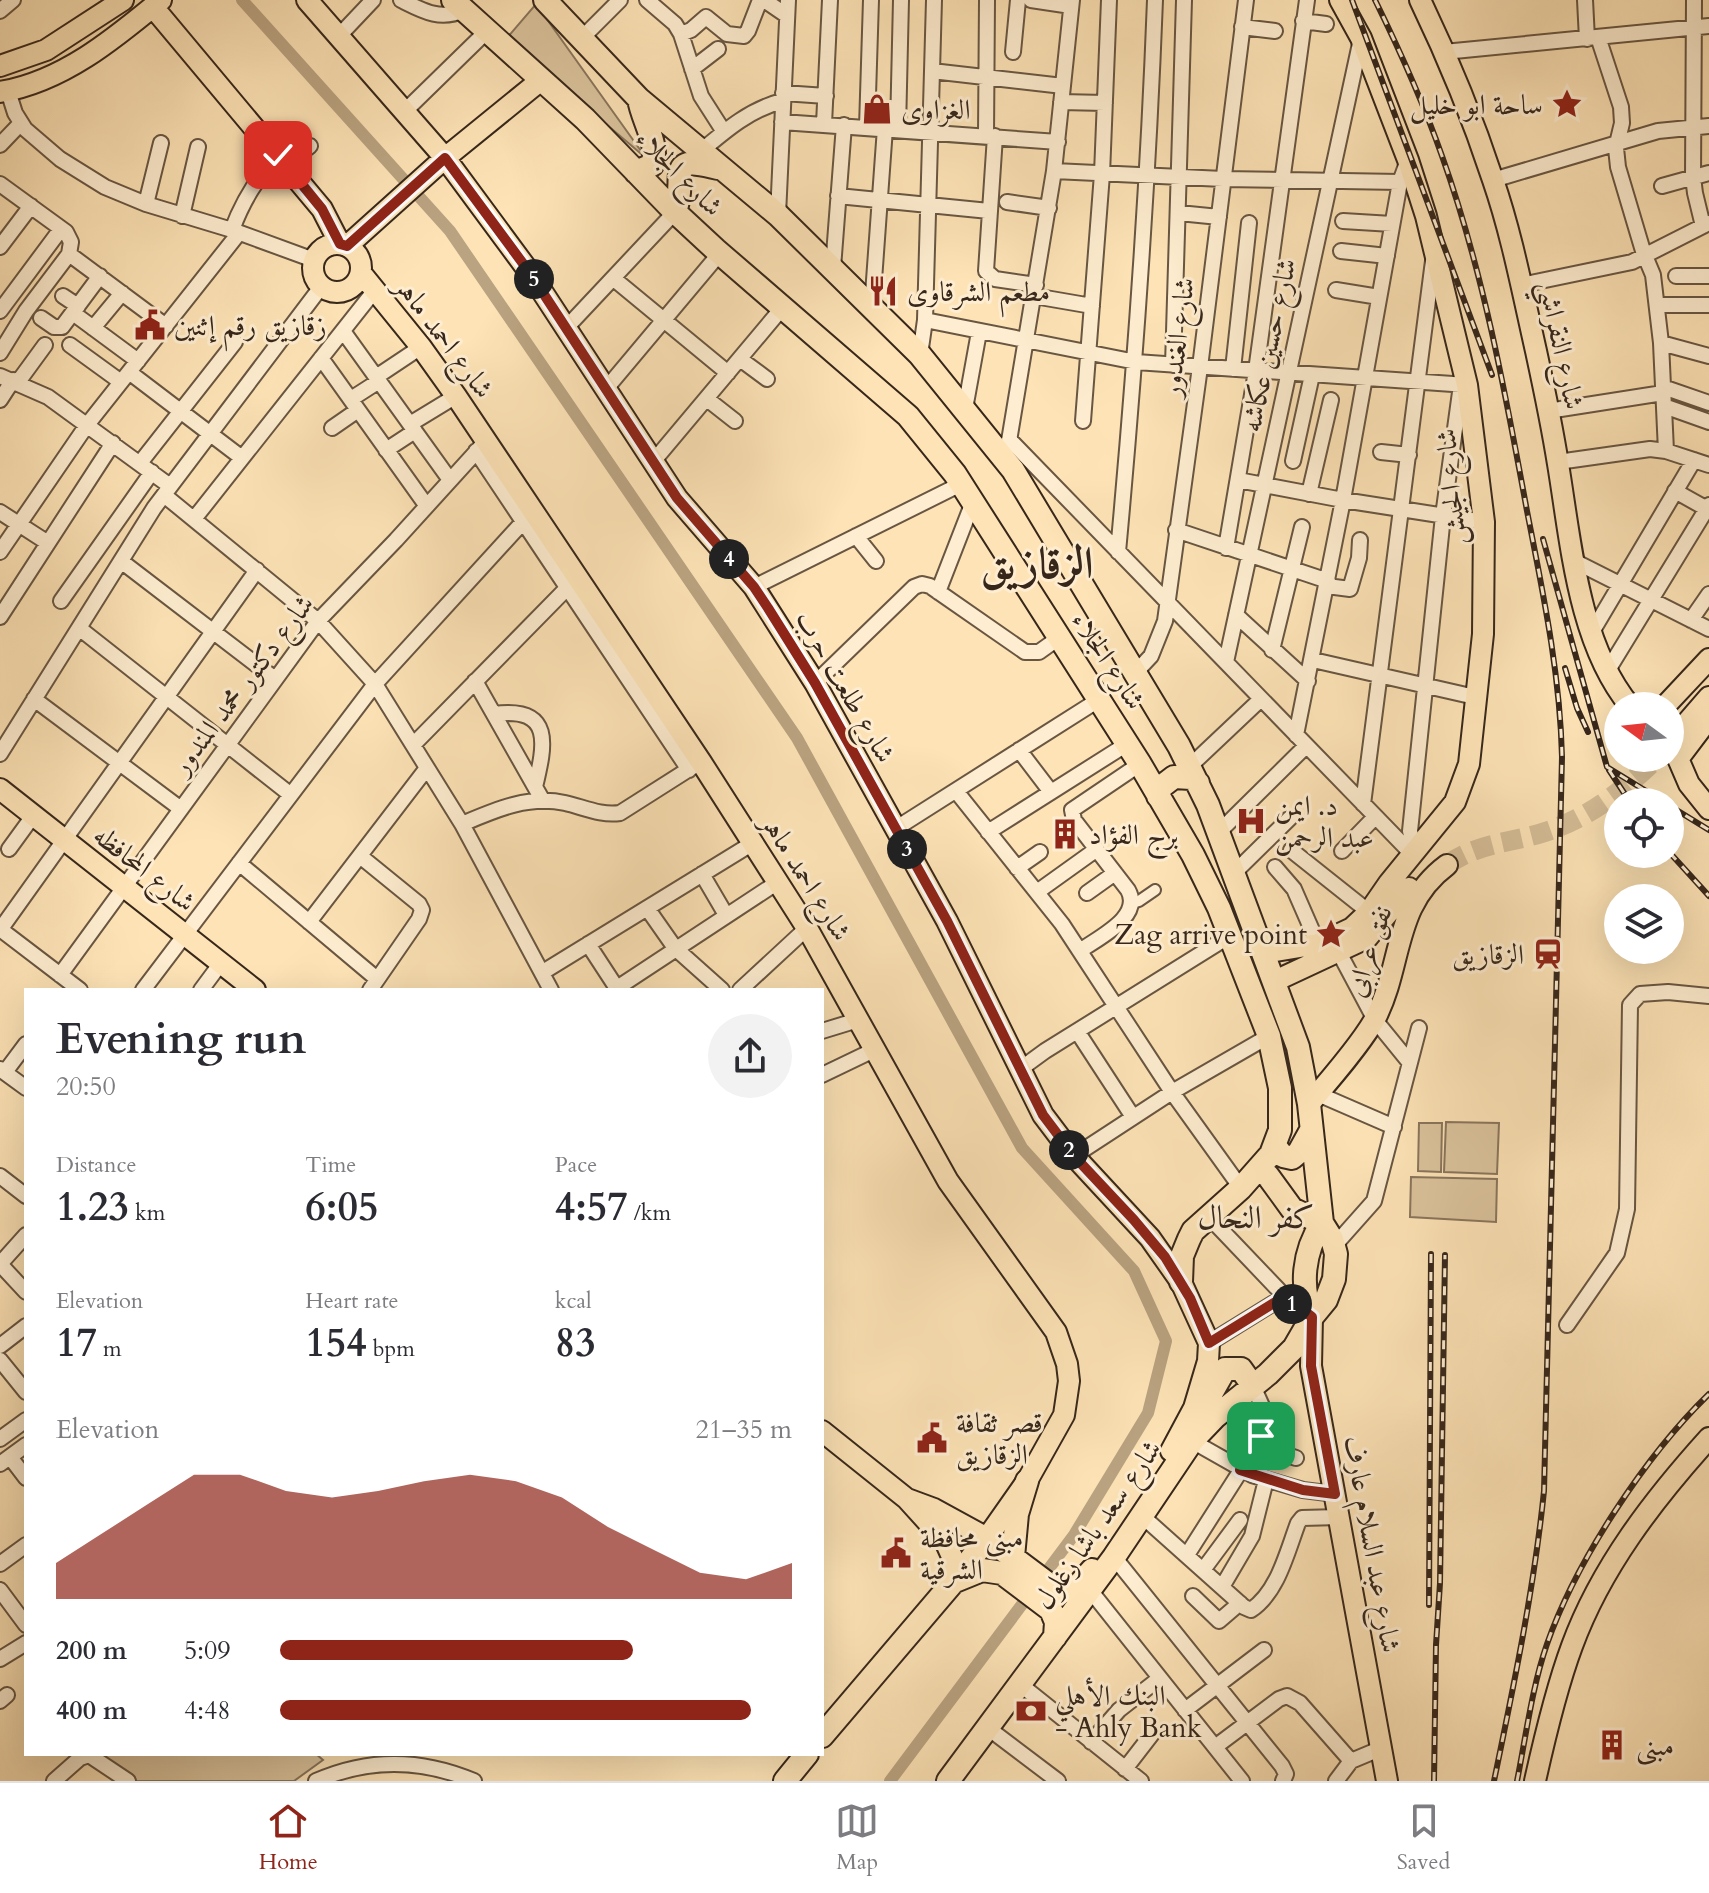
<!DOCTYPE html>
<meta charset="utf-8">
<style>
body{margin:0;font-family:Cardo,Amiri,serif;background:#f2f2f3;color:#2b2b33;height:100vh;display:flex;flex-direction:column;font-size:30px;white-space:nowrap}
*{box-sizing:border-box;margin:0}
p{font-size:26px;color:#7c7c81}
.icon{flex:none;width:44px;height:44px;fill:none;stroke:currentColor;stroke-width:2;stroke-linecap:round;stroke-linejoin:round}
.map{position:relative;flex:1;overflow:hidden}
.panel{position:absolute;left:24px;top:988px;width:800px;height:768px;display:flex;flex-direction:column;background:#fff;border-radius:0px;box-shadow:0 8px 32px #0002}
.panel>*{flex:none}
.needle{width:52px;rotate:285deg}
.buttons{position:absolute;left:1604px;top:692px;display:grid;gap:16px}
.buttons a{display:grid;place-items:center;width:80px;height:80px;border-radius:50%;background:#fff;box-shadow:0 8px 32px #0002;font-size:40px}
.pin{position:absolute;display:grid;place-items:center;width:68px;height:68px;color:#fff;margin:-34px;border-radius:16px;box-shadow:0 4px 12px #0006}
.km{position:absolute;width:40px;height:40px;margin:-20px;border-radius:50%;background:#222;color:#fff;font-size:22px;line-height:40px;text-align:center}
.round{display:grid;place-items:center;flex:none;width:84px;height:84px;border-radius:42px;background:#f2f2f3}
.head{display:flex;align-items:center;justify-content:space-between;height:136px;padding:0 32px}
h1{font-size:44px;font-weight:700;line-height:60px}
.stats{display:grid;grid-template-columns:repeat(3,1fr);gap:12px;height:136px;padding:8px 32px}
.stats div{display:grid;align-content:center}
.stats b{font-size:40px;font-weight:700}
.stats small{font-size:22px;font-weight:400}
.stats p{font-size:22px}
.chart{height:224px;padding:16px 32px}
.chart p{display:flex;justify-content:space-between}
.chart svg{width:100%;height:144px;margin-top:8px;fill:#8f2418;opacity:.7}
ul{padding:0 32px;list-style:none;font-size:26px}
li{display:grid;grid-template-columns:128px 96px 1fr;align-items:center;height:60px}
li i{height:20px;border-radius:10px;background:#8f2418}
.menu{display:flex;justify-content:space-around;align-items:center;height:112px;border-top:2px solid #e1e1e2;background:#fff;font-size:22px;color:#7c7c81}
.menu a{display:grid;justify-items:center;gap:4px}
.menu .selected{color:#8f2418}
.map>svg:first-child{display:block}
.green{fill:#dbc39c;stroke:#89755c;stroke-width:2}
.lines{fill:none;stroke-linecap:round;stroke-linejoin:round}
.canal{stroke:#baa381;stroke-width:12}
.primary-tunnel{stroke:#d5bd97;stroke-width:20;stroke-dasharray:20 10;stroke-linecap:butt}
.pedestrian-casing{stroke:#685642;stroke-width:14}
.minor-casing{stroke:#685642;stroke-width:18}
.primary-casing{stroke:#37271b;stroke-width:24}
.trunk-casing{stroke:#37271b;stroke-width:26}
.pedestrian{stroke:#feedd0;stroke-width:10}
.minor{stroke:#feedd0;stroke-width:14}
.primary{stroke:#fde3b6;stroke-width:20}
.trunk{stroke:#fde3b6;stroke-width:22}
.rail-casing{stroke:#37271b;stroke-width:6}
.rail{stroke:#feedd0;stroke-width:3;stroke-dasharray:9;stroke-linecap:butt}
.route-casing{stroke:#fff;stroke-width:16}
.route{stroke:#8f2418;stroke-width:10}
.labels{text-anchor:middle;stroke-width:6;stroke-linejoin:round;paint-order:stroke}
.poi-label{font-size:28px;fill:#37271b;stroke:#feedd0;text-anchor:start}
.street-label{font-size:28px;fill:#37271b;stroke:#feedd0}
.quarter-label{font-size:32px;fill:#37271b;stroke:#feedd0}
.town-label{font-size:44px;font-weight:bold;fill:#37271b;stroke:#feedd0}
</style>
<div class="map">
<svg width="1709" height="1781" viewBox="0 0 1709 1781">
<rect width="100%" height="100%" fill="#fde3b6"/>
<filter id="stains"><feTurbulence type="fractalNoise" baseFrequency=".0025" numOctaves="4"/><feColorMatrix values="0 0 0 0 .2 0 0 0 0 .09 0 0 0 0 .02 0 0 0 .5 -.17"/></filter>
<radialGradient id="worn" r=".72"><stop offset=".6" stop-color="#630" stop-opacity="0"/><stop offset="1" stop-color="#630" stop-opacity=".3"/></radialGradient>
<path class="green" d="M536,4L646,158L506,39Z
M1446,1122L1499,1123L1497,1174L1444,1172Z
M1419,1123H1442L1441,1172L1418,1171Z
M1411,1177L1497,1179L1496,1222L1410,1217Z
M101,1754H316L323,1760L294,1781H135Z"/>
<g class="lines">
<path class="canal" d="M242,0L450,231L797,738L1022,1148L1134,1271L1166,1341L1148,1413L1074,1535L890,1781"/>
<path class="primary-tunnel" d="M1447,865C1477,843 1511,843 1545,832C1589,818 1624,790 1657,758"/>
<g class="pedestrian-casing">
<path id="pedestrian" d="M1132,903L1139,901L1155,890"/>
</g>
<g class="minor-casing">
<path id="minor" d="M401,0C423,11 440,21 464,10
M647,0L675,24L681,34L701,96L724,132
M764,0L786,15
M1031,0L1071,6
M1585,0L1587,39
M1694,0L1693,177L1695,193L1703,226
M0,11L13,0
M1303,21L1326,24
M1242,27L1275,31
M681,34L691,30L706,17L727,34L744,36L748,31L760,0
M338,37L373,0
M1598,37L1621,107L1622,123L1616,148L1618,167L1643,251L1653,275L1661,343L1666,451
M581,39L620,0
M1013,52L1018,0
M1444,52L1709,26
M692,69L718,49
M932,71L1063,86
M8,91L15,113L25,129L60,159L105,187L146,204L232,230L314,260
M783,93L826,96
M1061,102L1105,103
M404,112L487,31
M782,122L1058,142
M824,124L830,0
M867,127L871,0
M898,129L901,0
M986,135L987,0
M995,136L986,271L995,279L1036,285
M0,145L21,123
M700,152C726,130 749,110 782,101
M287,164L310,146
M1054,171L1223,179L1400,182
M1493,180L1658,131L1709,126
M0,184L66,232L71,242L69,254L166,326
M1662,186L1709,173
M838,196L989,211
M1007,202L1049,208
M146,204L161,143
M1179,213L1219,217
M778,215L788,0
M182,216L198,147
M1343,221L1392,224
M232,230C243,200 257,178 278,155
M0,247L31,206
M1341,251L1387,256
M833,268L844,125
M1676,276H1709
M614,279L728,373
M1521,285L1632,262L1709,223
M1336,290L1379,297
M63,296L78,306
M1034,296L1092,306
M1657,305H1709
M872,308L885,128
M0,311L61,229
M73,313L138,361
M41,318L54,327H62L100,276
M925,320L1136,362L1467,385
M567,327L675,212
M93,328L122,293
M343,331L450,480
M1661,343L1709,356
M70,345L121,382
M0,353L26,311L69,254
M920,355L925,320L934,0
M321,358L426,505
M740,359L767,379
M1173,365L1184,0
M1233,369L1249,223
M129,372L242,458
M0,376L48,397L170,486
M376,377L421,347
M18,382L45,345
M1663,387L1709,403
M605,390L720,253
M351,399L379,381
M707,399L735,421
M0,400L13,380
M1664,406L1709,422
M965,409L979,332
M1548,411L1663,393
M1083,421L1102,174L1109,0
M410,424L456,396
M332,428L358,410
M1009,439L1413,855
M1008,447L1054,171L1072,0
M386,450L415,431
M476,451L689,770
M1381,452L1409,455
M1293,461L1312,375
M1558,462L1650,449L1666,451L1709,465
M140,463L235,342
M652,463L783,307
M1238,480L1343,500L1484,522
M1675,491L1709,510
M1309,494L1331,400
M164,495L318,621L375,684L462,824L551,990
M0,512L48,543
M194,519L375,290
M1176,530L1328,581
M856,536L876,561
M1226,548L1256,371L1307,0
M0,552L87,425L239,233
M1118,552C1135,368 1148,185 1155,0
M1572,560L1709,629
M121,561L275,679
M1327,586L1350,589L1359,558L1360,540
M754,587L961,484
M938,592L973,502
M61,601L152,472
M1236,615L1308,681
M0,617L113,443
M1691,620L1709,594
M79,628L291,795
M1592,632L1694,460
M1272,650L1302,527
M1313,660L1475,697
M1226,662L1361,39
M1608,670L1709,505
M1136,672L1151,656L1165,621L1200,367L1246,0
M475,681L543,801
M815,683L914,587L922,584L930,586L1025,652H1039L1060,637
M34,699L181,809
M494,714C554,706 545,745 535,787
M1296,735L1343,500L1400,182L1408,160
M413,745L572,583
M1019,750L1051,792
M0,754L154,508L321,287
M1190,766L1261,699
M956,791L1062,924L1172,1092L1241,1188
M1363,804L1433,261
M462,824C495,810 528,795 565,803C583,807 601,816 620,813L694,766
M895,829L1100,699
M988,832L1127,744
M1219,832L1306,746
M9,849L33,816
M1291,850L1369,912
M1342,851L1375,817
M1415,852L1410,831L1443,516L1461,385
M360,856L419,904L422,910L419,919L370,990
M239,863L377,979
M1275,867L1294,889L1318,944
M1017,868L1040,852
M1234,873L1290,818
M702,874L726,915
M1037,892L1097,849
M1087,893L1115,873
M647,908L675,948L722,990
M309,922L427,768
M0,929L80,990
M0,930L257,570
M1334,943L1375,1020L1410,1063
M588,944L618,990
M1080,951C1099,937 1143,917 1128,890L1074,820L1072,810L1140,764
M543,972L753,843
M60,975L318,621L396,540L486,441
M143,990L375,684L533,511
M201,990L221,963
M614,990L778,882
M740,990L807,928
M822,1031L858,1020
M1077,1031L1133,1117
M0,1069L26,1088
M1019,1070L1045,1051L1231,935
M5,1072L26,1044
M822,1075L874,1050
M1318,1094L1394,1127
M1074,1156L1172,1092L1269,1036
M0,1176L26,1196
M1210,1218L1293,1305L1312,1317
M26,1235L0,1264L26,1292
M1334,1246L1374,1201L1419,1028
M1567,1325L1617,1253L1627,1209L1630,1005L1640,994L1668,992L1709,996
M1209,1343L1285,1296
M0,1346L26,1326
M0,1360L26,1392
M0,1439L26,1420
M1192,1441L1252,1475L1303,1490L1335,1494
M1257,1445L1296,1458
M10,1457L26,1478
M0,1464L26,1445
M1141,1515L1244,1607L1251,1610C1278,1592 1287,1552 1298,1523L1302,1518L1339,1517
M1187,1555L1257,1445L1263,1417L1262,1406L1253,1386
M1114,1557L1282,1766L1286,1774L1283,1781
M0,1564L26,1545
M1203,1570L1240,1520
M1222,1587L1252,1536L1266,1480
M0,1590L26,1625
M1090,1590L1242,1781
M1193,1596L1219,1621L1240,1603
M0,1659L26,1643
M1021,1685L1141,1781
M0,1701L7,1695
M1185,1710L1264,1650
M988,1728L1058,1781
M1091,1742L1119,1710L1160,1678
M1215,1747L1279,1699L1287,1696L1300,1703L1351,1761
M1125,1769L1152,1734
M54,1781L80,1758L89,1755L128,1781
M316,1781C368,1758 422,1759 474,1781
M1336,1781L1351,1761L1382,1748"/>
</g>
<g class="primary-casing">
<path id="primary" d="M307,0L445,158L530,273L677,498L754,587L815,683L947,921L1043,1115L1074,1156L1150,1238L1181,1282L1209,1343L1208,1361L1194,1408L1171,1451
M1420,0C1448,58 1473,119 1493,180C1512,235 1523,294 1536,351C1544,388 1552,426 1558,464C1571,542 1578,643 1630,706
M153,7L322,209L340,244
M0,66L46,50L123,0
M0,92C62,82 114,39 161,0
M313 268a24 24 0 1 1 48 0a24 24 0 1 1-48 0Z
M347,246L445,158L541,80
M361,273L421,347L456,396L701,762L807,928L948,1181L1056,1332L1067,1364L1069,1381L1064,1415L1027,1481L987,1538L934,1509L907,1499
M1665,706L1709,659
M1670,740L1689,784L1709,809
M1670,742L1709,697
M1678,759L1709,718
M0,789L255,990
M1263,953L1318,944L1352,928L1369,912L1389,883L1455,802L1469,764L1483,634L1484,522L1467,385L1426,216L1408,160L1361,38L1340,0
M1275,981L1367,938L1409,888
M1309,1104C1328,1082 1363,1042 1376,1017C1403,963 1393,905 1447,865
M1312,1317L1311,1366L1387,1781
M822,1431L907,1499L945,1541L954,1561V1581
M1535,1781C1545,1736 1556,1689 1572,1646C1601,1567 1654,1499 1709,1438"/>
</g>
<g class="trunk-casing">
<path id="trunk" d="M453,0L585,119L675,212L716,250L908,416L955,474L1140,764L1193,855L1219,908L1269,1036L1280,1088V1130L1271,1154L1241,1188L1193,1231L1189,1239L1182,1256L1181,1282
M545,0L639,99L778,215L920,355L1013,470L1179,746L1208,805L1298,1047L1309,1104L1322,1223
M636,172L652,165C660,145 642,120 639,99
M675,212C688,178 662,153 718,168
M1158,796L1161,787L1174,777L1191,778L1198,783
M1275,1146L1283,1156L1292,1158L1299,1152L1310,1132
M1258,1170L1268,1176L1292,1209L1322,1223
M1312,1317C1300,1286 1303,1252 1322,1223
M1194,1424L1225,1369H1241L1253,1386
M1013,1557L1017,1514L1027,1481
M955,1581L982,1570L1002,1573L1051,1610L1056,1622L1055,1637
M822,1736L954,1581L987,1538L1059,1592L1076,1588L1092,1570
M785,1781L807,1754
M948,1781L1114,1557L1192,1441L1215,1417L1268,1374L1294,1348L1312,1317L1326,1300L1334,1279L1336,1254L1332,1239L1322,1223"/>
</g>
<use href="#pedestrian" class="pedestrian"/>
<use href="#minor" class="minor"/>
<use href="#primary" class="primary"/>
<use href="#trunk" class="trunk"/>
<g class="rail-casing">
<path id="rail" d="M1352,0L1492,375
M1375,0C1400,51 1423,102 1442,156C1483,271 1505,391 1527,511C1543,593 1560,673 1562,757L1544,1491C1534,1589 1514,1684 1494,1781
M1543,539L1607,767L1664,802
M1565,668L1577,708L1588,732
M1609,770L1630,802
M1670,806L1709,830
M1670,853L1709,896
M1429,1605L1431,1254
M1434,1781L1436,1645L1440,1583L1445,1255
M1517,1781C1526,1736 1532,1687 1547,1644C1576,1561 1646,1455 1709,1394"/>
</g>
<use href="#rail" class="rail"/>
</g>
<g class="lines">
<g class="route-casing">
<path id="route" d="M278,155L322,209L340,244L347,246L445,158L530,273L677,498L754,587L768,608L815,683L947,921L1043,1115L1074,1156L1134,1220L1165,1257L1190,1298L1209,1343L1285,1296L1312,1317L1311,1366L1335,1494L1303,1490L1240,1470L1261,1436"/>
</g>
<use href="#route" class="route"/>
</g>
<defs>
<g id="sight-bare" transform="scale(2.4)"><path d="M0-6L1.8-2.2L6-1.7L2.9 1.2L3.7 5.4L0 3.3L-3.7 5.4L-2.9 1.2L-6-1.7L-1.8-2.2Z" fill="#8f2418" stroke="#feedd0" stroke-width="2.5" paint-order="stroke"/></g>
<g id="shop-bare" transform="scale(2.4)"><path d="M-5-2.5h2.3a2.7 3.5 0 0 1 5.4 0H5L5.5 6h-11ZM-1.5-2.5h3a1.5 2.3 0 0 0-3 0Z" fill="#8f2418" stroke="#feedd0" stroke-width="2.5" paint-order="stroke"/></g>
<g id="restaurant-bare" transform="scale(2.4)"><path d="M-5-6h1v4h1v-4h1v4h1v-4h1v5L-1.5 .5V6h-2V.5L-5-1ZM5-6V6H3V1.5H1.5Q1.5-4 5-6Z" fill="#8f2418" stroke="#feedd0" stroke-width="2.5" paint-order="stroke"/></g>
<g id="civic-bare" transform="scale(2.4)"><path d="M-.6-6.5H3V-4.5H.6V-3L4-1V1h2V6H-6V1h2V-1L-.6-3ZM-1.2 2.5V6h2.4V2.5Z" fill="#8f2418" stroke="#feedd0" stroke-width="2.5" paint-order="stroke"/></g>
<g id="hospital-bare" transform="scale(2.4)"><path d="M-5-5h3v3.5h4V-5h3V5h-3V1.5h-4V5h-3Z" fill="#8f2418" stroke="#feedd0" stroke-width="2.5" paint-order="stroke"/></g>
<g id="building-bare" transform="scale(2.4)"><path d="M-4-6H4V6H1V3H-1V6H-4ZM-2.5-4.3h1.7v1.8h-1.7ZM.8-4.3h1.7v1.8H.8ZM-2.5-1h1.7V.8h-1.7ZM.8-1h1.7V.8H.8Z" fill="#8f2418" stroke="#feedd0" stroke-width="2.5" paint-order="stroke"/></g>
<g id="station-bare" transform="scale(2.4)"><path d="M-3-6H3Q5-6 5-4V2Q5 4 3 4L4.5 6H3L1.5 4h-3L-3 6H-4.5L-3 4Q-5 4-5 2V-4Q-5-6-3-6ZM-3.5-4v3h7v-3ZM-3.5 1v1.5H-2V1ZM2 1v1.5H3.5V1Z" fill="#8f2418" stroke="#feedd0" stroke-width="2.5" paint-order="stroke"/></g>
<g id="bank-bare" transform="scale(2.4)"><path d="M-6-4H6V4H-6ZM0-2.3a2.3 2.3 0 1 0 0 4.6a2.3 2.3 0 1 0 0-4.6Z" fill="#8f2418" stroke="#feedd0" stroke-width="2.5" paint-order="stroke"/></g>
</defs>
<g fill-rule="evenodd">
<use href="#sight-bare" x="1567" y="104"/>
<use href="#shop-bare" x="877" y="109"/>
<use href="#restaurant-bare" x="883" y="291"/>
<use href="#civic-bare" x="150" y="325"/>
<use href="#hospital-bare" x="1251" y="821"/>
<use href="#building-bare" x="1065" y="834"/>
<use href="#sight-bare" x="1331" y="934"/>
<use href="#station-bare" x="1548" y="954"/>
<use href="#civic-bare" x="932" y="1438"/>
<use href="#civic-bare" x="896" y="1553"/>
<use href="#bank-bare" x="1031" y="1711"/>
<use href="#building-bare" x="1612" y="1745"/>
</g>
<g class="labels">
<g class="poi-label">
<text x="1543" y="114" text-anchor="end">ساحة ابو خليل</text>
<text x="901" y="119">الغزاوى</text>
<text x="907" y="301">مطعم الشرقاوى</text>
<text x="174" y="335">زقازيق رقم إثنين</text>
<text x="1275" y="815">د. ايمن<tspan x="1275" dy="32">عبد الرحمن</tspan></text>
<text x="1089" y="844">برج الفؤاد</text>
<text x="1307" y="944" text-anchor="end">Zag arrive point</text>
<text x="1524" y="964" text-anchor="end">الزقازيق</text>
<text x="956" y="1432">قصر ثقافة<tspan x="956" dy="32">الزقازيق</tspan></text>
<text x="920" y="1547">مبنى محافظة<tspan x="920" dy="32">الشرقية</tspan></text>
<text x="1055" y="1705">البنك الأهلي<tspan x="1055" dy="32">- Ahly Bank</tspan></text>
<text x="1636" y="1755">مبنى</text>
</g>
<g class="street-label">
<text transform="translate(680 172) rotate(45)" y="10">شارع الجلاء</text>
<text transform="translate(445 337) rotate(53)" y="10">شارع احمد ماهر</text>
<text transform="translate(1177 337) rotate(-83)" y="10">شارع الغندور</text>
<text transform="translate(1268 345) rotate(-78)" y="10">شارع حسين عكاشه</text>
<text transform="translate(1562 345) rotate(78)" y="10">شارع النقراشي</text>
<text transform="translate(1450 487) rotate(-95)" y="10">شارع الجيش</text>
<text transform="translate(1109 660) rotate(57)" y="10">شارع الجلاء</text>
<text transform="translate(242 684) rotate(-53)" y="10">شارع دكتور محمد المندور</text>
<text transform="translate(846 686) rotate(60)" y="10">شارع طلعت حرب</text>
<text transform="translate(145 868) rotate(38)" y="10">شارع المحافظه</text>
<text transform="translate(807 877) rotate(58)" y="10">شارع احمد ماهر</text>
<text transform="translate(1368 951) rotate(-72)" y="10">نفق عرابى</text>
<text transform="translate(1097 1524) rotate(-55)" y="10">شارع سعد باشا زغلول</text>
<text transform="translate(1373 1544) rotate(80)" y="10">شارع عبد السلام عارف</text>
</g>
<g class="quarter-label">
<text x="1256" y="1228">كفر النحال</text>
</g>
<g class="town-label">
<text x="1037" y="578">الزقازيق</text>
</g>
</g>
<rect width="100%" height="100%" filter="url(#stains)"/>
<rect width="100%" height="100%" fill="url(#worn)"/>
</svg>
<div class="buttons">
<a><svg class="needle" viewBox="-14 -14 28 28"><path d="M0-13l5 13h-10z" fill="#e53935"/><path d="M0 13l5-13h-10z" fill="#7c7c81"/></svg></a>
<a><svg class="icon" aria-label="locate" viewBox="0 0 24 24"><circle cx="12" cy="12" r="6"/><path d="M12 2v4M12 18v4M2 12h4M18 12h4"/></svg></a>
<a><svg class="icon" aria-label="layers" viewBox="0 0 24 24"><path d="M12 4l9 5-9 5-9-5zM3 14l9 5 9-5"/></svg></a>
</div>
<div class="pin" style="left:1261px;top:1436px;background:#1e9e55"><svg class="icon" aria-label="arrive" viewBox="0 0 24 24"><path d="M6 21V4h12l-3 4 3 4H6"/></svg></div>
<div class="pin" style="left:278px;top:155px;background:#d93025"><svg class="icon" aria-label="check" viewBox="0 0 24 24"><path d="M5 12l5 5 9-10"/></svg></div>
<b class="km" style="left:1292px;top:1304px">1</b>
<b class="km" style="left:1069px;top:1150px">2</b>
<b class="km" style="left:907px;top:849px">3</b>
<b class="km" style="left:729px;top:559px">4</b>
<b class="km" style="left:534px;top:279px">5</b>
<section class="panel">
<div class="head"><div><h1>Evening run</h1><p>20:50</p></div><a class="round"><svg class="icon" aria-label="share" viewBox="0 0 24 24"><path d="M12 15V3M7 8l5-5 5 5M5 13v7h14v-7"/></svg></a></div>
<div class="stats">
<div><p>Distance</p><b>1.23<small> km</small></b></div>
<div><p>Time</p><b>6:05</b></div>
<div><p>Pace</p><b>4:57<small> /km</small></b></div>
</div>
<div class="stats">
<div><p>Elevation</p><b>17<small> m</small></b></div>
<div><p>Heart rate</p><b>154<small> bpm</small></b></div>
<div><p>kcal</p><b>83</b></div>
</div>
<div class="chart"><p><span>Elevation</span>21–35 m</p>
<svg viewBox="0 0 160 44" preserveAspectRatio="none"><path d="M0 44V33L10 24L20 15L30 6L40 6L50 11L60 13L70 11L80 8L90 6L100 8L110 13L120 22L130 29L140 36L150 38L160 33V44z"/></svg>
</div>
<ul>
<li><b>200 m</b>5:09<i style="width:69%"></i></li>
<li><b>400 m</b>4:48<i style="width:92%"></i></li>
</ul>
</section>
</div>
<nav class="menu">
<a class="selected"><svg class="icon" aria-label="home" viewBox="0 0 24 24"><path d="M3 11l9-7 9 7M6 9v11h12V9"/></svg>Home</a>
<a><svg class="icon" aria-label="map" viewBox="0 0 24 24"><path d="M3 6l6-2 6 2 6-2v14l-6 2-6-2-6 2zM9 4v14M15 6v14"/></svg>Map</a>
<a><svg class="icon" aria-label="saved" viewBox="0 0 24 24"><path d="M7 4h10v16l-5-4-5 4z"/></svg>Saved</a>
</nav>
